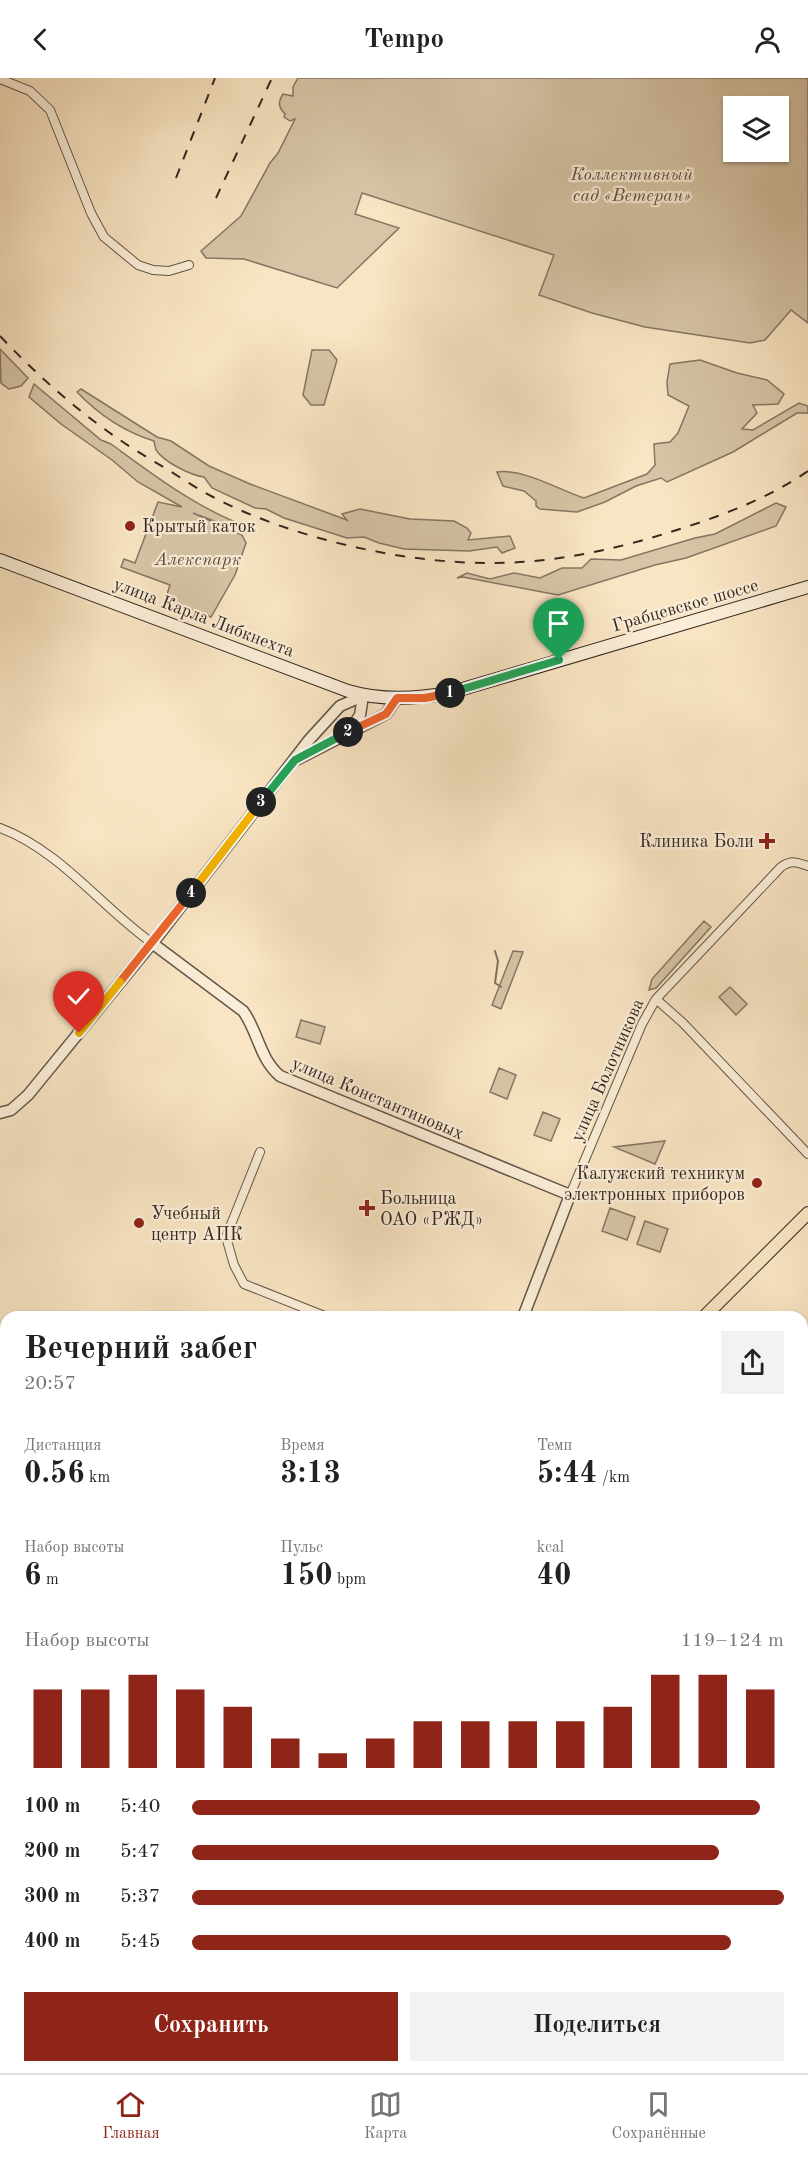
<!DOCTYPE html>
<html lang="ru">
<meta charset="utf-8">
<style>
body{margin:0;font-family:"Old Standard TT",serif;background:#f2f2f2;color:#222;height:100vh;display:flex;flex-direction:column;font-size:22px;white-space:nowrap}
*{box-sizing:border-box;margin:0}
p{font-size:20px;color:#767676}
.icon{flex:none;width:33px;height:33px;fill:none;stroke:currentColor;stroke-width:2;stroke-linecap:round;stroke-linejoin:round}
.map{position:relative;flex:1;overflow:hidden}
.sheet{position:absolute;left:0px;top:1233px;width:808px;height:762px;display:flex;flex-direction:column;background:#fff;border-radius:18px 18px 0 0;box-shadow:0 2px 4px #0004}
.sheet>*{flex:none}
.buttons{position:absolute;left:723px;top:18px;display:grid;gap:12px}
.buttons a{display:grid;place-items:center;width:66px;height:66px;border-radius:0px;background:#fff;box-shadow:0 2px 4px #0004;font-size:30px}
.pin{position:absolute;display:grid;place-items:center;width:51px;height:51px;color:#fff;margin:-62px -26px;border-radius:50% 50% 50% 0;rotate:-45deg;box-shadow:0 0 6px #0007}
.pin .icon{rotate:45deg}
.km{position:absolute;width:30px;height:30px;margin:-15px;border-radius:50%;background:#222;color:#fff;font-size:16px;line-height:30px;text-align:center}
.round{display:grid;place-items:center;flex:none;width:63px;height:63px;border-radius:0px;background:#f2f2f2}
.overview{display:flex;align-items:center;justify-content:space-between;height:102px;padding:0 24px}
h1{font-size:33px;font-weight:700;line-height:45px}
.stats{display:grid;grid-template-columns:repeat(3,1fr);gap:9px;height:102px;padding:6px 24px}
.stats div{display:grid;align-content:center}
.stats b{font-size:30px;font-weight:700}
.stats small{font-size:16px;font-weight:400}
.stats p{font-size:16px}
.chart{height:168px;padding:12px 24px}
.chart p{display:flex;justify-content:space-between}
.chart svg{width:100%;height:108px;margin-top:6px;stroke:#8f2418;stroke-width:6}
.primary-button{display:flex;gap:12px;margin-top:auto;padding:12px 24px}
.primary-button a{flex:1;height:69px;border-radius:0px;background:#8f2418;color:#fff;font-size:24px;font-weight:700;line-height:69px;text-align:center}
.primary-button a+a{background:#f2f2f2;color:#222}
ul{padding:0 24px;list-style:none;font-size:20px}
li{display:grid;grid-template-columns:96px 72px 1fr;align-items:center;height:45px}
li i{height:15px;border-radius:8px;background:#8f2418}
header{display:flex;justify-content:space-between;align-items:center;height:78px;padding:0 24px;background:#fff;font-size:27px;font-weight:700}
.tab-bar{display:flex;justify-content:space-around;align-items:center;height:84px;border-top:2px solid #e0e0e0;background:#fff;font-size:16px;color:#767676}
.tab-bar a{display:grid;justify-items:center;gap:3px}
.tab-bar .selected{color:#8f2418}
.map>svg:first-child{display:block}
.green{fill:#d7c5a7;stroke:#857664;stroke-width:1.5;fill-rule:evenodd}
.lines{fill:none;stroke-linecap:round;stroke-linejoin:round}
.stream{stroke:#827261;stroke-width:2}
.minor-casing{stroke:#645649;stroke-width:10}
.tertiary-casing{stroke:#645649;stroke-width:13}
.secondary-casing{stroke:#332720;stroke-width:14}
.primary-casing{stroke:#332720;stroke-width:14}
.minor{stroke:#fbeed8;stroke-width:8}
.tertiary{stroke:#fbeed8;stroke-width:10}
.secondary{stroke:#fbeed8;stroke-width:12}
.primary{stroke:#f9e5c3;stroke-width:12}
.rail{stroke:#332720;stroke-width:2;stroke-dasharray:10 10;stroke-linecap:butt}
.split-1-casing{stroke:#fff;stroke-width:12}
.split-2-casing{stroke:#fff;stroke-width:12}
.split-3-casing{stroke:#fff;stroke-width:12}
.split-4-casing{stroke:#fff;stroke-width:12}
.split-5-casing{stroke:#fff;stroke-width:12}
.split-6-casing{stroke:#fff;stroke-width:12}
.split-1{stroke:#22a559;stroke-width:8}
.split-2{stroke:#f0652b;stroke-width:8}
.split-3{stroke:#22a559;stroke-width:8}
.split-4{stroke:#f5b400;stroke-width:8}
.split-5{stroke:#f0652b;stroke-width:8}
.split-6{stroke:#f5b400;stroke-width:8}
.poi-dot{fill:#8f2418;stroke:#fbeed8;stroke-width:2}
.labels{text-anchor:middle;stroke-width:4.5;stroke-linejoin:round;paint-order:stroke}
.park-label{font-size:18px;font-style:italic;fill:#5c4e42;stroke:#fbeed8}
.poi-label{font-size:18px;fill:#332720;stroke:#fbeed8;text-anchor:start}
.street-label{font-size:18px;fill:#332720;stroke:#fbeed8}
</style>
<header><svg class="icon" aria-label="back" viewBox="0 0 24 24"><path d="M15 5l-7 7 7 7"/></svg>Tempo<svg class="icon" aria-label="person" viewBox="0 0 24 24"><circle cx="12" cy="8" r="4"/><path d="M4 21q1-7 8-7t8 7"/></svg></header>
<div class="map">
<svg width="808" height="1995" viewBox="0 0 808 1995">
<rect width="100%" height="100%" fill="#f9e5c3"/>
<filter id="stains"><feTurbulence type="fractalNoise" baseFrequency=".00333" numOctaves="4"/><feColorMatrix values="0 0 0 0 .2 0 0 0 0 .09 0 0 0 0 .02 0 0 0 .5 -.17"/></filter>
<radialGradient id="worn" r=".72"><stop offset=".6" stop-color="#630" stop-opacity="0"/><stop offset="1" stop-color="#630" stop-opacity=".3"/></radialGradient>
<path class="green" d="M298,0H808V245L791,232L765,262L750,265L645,249L592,235L539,217L554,177L362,115L355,136L399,150L337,210L244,181L206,180L201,173L241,138L270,85L278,75L295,41L290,43L284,39L285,36C278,29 278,24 283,16L293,18V9ZM734,28H778V74H734Z
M0,271L28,300L21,308L9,311L1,305Z
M312,272H329L337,282L324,327H311L303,317Z
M700,282L737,295L767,302L784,316L778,326L753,327L757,335L742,351L753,352L799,325L808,328V335H797L733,374L667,404L661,400L636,408L605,424L577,434L540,431L536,428V423L524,413L503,408L497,394C523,390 559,412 584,420L647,396L655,387L654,366L670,364L678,355L689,328L668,317L667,304L670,286Z
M34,306L101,362L111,366C155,398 199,432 251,450V454L246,455L193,435L242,457L246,465L235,497L211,539L165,522L170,507L121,489L124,481L135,485L158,424L182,429L138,404L112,382L61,346L29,319Z
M81,311L157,359L171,363L209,388L250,406L347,442L342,436L360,431L410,441L454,443L467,450L471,455L468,462L510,458L515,470L502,475L497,469L469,473L404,471L379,465L364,459L347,460L284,440L266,431L255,430L212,410L204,399C190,397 164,384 156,372C156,372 154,364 154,363C125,354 98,336 77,314Z
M776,425L786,429L776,448L686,480L655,487L558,517L463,499L457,500L467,495L490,501L514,495L540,500L562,490H582L591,481L621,482L695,460L715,456Z
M704,843L711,849L656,910L649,912L652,901Z
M513,873L523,874L501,931L492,927Z
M730,909L747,926L736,937L719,919Z
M301,942L325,949L320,966L296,959Z
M499,990L516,997L507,1021L490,1014Z
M543,1034L560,1041L551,1063L534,1057Z
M665,1063L655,1086L614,1069Z
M610,1130L635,1139L627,1162L602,1153Z
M645,1143L668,1151L660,1174L637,1166Z
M808,1329V1422H803V1331Z"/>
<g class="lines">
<path class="stream" d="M495,873L498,883L495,905L501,909"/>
<g class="minor-casing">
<path id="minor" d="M0,1L30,13L50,32L91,135L104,159L138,187L153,192L169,193L189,187
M0,750C61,773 100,828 152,865
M656,921L683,945L808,1076
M260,1074L226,1159L234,1187L244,1206L327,1239
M570,1117L642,946L656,921L781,789C791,782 797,784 808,788
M802,1470H808
M802,1557L808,1558
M802,1610H808
M0,1838L6,1836
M505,1989L507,1995"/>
</g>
<g class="tertiary-casing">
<path id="tertiary" d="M350,653L360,637L363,618
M298,681L386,636L397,620
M152,865L243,933C258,953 259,980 280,998L570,1117L523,1239
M0,1035L11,1032L28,1017L158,858L309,662L340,628L363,618
M0,1665L6,1683
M108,1989L110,1995
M371,1989L373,1995"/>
</g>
<g class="secondary-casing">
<path id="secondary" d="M0,482L348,613C381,623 415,621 449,615L808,509
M802,1795L808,1794
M0,1949L6,1947"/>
</g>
<g class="primary-casing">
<path id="primary" d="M704,1239L808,1135
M0,1653L6,1651"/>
</g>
<use href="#minor" class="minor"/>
<use href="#tertiary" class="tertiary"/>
<use href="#secondary" class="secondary"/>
<use href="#primary" class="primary"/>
<path class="rail" d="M176,100L215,0
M216,120L272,0
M0,258C36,296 76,332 120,362C136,373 153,383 170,393C184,402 198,411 213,419C291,460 405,486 493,485C551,485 613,472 667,455C716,440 766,422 808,393"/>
</g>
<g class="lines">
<g class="split-1-casing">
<path id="split-1" d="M450,615L559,582"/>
</g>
<g class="split-2-casing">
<path id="split-2" d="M348,654L386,636L397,620H425L450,615"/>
</g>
<g class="split-3-casing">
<path id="split-3" d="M261,724L295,682L348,654"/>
</g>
<g class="split-4-casing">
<path id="split-4" d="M191,815L261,724"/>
</g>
<g class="split-5-casing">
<path id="split-5" d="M120,904L191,815"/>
</g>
<g class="split-6-casing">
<path id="split-6" d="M79,955L120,904"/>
</g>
<use href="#split-1" class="split-1"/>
<use href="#split-2" class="split-2"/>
<use href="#split-3" class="split-3"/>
<use href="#split-4" class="split-4"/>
<use href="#split-5" class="split-5"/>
<use href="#split-6" class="split-6"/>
</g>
<g class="poi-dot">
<circle cx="130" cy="448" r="6"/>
<path d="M764 754h6v6h6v6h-6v6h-6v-6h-6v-6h6z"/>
<circle cx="757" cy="1105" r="6"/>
<path d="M364 1121h6v6h6v6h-6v6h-6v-6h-6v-6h6z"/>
<circle cx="139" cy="1145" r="6"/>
</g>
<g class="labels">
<g class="park-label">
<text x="632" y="102">Коллективный<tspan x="632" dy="21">сад «Ветеран»</tspan></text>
<text x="198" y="487">Алекспарк</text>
</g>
<g class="poi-label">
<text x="142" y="454">Крытый каток</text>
<text x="754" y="769" text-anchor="end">Клиника Боли</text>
<text x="745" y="1101" text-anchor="end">Калужский техникум<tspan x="745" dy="21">электронных приборов</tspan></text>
<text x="380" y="1126">Больница<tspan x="380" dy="21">ОАО «РЖД»</tspan></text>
<text x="151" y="1141">Учебный<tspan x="151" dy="21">центр АПК</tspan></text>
</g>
<g class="street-label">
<text transform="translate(685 527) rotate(-16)" y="6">Грабцевское шоссе</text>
<text transform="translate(204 539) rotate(21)" y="6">улица Карла Либкнехта</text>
<text transform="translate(607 992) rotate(-66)" y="6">улица Болотникова</text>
<text transform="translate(378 1020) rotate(23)" y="6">улица Константиновых</text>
</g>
</g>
<rect width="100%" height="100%" filter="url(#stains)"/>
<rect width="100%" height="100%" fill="url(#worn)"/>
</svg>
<div class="buttons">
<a><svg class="icon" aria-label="layers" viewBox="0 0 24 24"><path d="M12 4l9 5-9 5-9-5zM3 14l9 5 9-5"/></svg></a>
</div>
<div class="pin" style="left:559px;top:582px;background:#1e9e55"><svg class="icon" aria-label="arrive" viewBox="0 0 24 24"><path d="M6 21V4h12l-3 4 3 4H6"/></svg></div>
<div class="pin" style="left:79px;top:955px;background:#d93025"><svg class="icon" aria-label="check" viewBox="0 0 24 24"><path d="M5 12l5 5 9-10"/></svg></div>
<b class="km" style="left:450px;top:615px">1</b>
<b class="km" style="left:348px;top:654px">2</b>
<b class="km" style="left:261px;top:724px">3</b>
<b class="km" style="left:191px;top:815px">4</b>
<section class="sheet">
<div class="overview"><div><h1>Вечерний забег</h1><p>20:57</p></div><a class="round"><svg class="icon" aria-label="share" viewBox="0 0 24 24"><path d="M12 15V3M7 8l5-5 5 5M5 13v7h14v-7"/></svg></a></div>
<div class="stats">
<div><p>Дистанция</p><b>0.56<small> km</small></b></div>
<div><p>Время</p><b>3:13</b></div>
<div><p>Темп</p><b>5:44<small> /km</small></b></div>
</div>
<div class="stats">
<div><p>Набор высоты</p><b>6<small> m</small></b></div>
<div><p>Пульс</p><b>150<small> bpm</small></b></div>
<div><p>kcal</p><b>40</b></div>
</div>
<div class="chart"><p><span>Набор высоты</span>119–124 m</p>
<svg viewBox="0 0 160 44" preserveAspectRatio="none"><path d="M5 44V12M15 44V12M25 44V6M35 44V12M45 44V19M55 44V32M65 44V38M75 44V32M85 44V25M95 44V25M105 44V25M115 44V25M125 44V19M135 44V6M145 44V6M155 44V12"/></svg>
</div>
<ul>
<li><b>100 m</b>5:40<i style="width:96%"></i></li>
<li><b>200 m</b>5:47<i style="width:89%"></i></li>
<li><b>300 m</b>5:37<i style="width:100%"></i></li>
<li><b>400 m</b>5:45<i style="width:91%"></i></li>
</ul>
<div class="primary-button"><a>Сохранить</a><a>Поделиться</a></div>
</section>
</div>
<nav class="tab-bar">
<a class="selected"><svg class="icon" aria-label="home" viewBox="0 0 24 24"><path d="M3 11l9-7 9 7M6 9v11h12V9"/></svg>Главная</a>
<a><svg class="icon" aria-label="map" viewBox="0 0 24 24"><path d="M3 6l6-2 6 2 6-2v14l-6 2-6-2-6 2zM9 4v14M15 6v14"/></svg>Карта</a>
<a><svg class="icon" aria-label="saved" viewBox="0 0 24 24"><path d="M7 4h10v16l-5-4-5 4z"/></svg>Сохранённые</a>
</nav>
